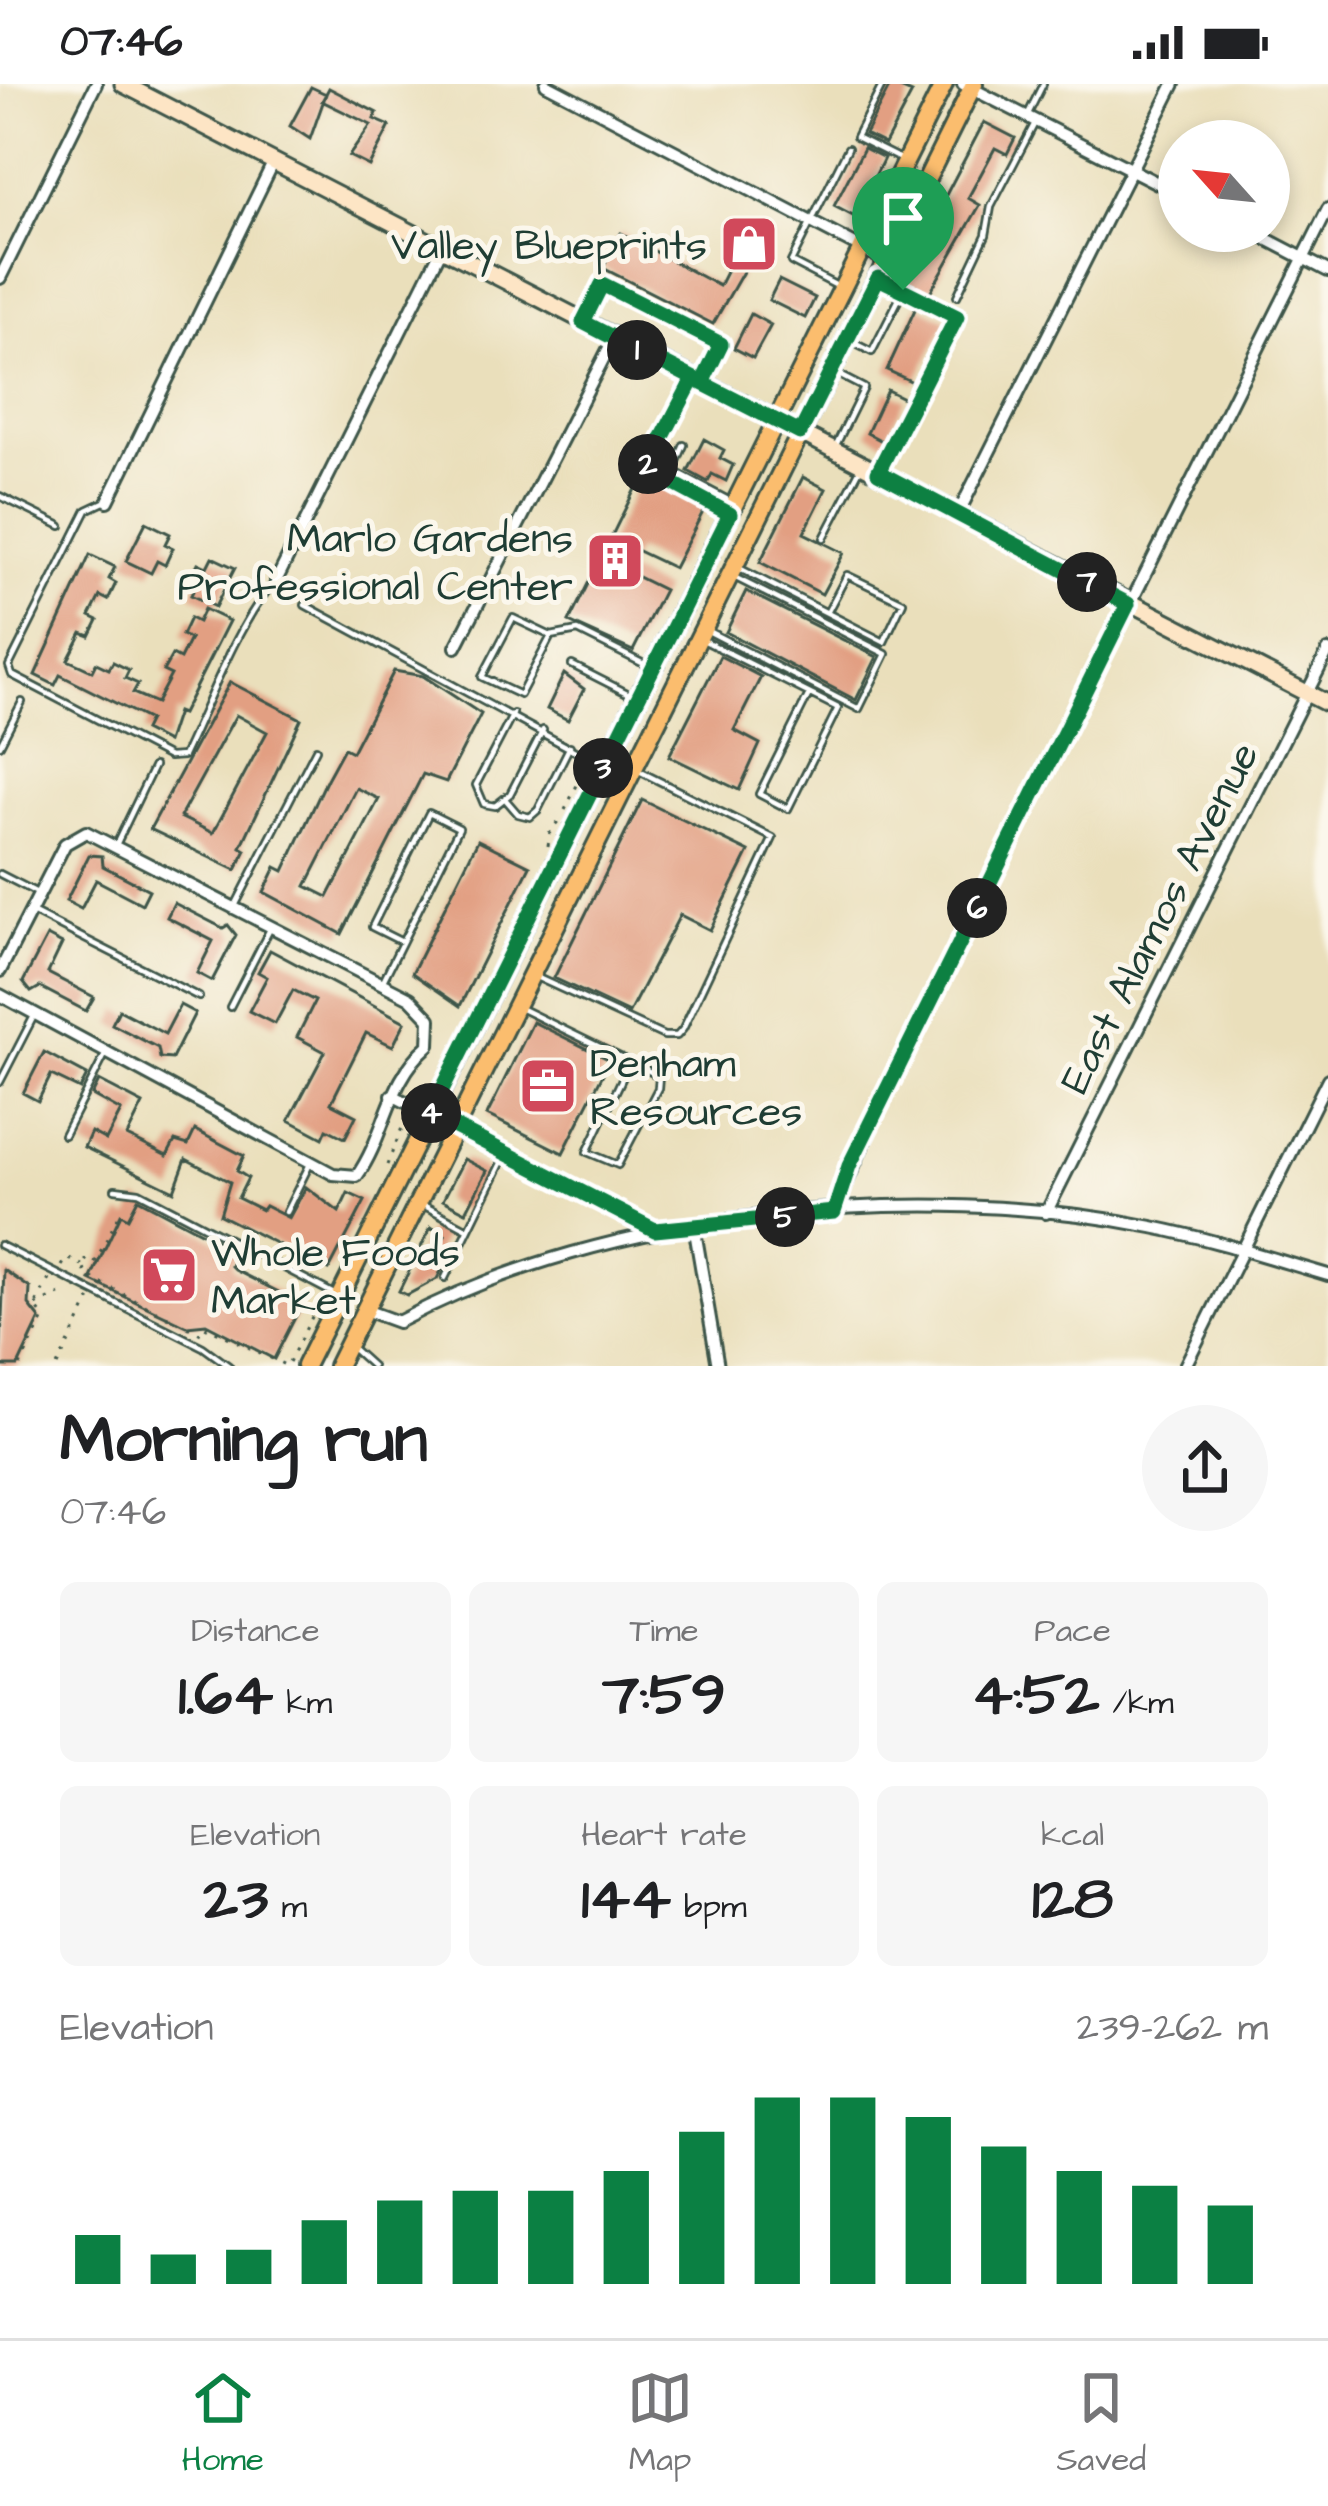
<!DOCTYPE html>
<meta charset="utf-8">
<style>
body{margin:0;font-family:"Architects Daughter",sans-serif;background:#f6f6f6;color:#202124;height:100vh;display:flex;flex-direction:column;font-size:45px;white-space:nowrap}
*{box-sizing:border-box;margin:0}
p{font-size:39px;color:#757577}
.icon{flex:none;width:66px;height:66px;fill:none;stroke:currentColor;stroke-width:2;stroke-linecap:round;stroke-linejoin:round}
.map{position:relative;height:1282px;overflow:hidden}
.panel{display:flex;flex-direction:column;background:#fff;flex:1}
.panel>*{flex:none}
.needle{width:78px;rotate:297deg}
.controls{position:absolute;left:1158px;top:36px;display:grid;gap:24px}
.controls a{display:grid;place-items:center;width:132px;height:132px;border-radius:50%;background:#fff;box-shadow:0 6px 18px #0003;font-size:60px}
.pin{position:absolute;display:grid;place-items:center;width:102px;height:102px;color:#fff;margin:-123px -51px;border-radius:50% 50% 50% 0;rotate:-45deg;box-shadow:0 0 12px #0007}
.pin .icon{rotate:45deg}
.km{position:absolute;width:60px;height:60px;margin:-30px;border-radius:50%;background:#222;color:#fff;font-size:33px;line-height:60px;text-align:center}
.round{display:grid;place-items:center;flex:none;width:126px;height:126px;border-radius:63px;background:#f6f6f6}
.head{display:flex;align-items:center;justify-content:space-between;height:204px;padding:0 60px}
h1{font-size:66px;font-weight:700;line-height:90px}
.metrics{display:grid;grid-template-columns:repeat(3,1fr);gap:18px;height:204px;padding:12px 60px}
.metrics div{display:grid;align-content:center;border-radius:18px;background:#f6f6f6;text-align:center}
.metrics b{font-size:60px;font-weight:700}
.metrics small{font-size:33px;font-weight:400}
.metrics p{font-size:33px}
.chart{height:336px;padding:24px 60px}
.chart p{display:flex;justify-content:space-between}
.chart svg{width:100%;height:216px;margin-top:12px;stroke:#0b8043;stroke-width:6}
.status{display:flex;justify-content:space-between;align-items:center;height:84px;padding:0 60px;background:#fff;direction:ltr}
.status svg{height:33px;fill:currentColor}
.tab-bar{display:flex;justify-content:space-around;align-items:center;height:168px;border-top:3px solid #e0e0e0;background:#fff;font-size:33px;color:#757577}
.tab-bar a{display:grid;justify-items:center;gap:6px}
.tab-bar .selected{color:#0b8043}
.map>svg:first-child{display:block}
.building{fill:#e29f82;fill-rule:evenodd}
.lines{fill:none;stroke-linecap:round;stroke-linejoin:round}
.service-casing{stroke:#3d5548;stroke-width:10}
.minor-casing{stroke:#3d5548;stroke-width:16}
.secondary-casing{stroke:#3d5548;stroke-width:21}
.primary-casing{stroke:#3d5548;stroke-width:22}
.path{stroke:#3d5548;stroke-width:3;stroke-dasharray:3 9;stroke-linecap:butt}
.service{stroke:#fff;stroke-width:4.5}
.minor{stroke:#fff;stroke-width:10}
.secondary{stroke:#fde5c5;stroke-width:15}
.primary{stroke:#fbbd6e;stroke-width:16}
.route-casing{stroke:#fff;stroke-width:24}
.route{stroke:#0b8043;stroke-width:15}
.labels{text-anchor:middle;stroke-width:10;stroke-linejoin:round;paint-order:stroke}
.poi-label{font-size:42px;fill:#1f3d34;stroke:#fbf7ec;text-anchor:end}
.street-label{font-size:42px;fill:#1f3d34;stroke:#fbf7ec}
</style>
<div class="status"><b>07:46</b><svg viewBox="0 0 49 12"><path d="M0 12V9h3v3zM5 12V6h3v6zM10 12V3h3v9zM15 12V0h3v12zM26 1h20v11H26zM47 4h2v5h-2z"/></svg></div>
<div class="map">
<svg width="1328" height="1282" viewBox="0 0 1328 1282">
<rect width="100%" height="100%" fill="#fbf7ec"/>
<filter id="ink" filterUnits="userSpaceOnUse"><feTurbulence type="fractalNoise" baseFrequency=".00833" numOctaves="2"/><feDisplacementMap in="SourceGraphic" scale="24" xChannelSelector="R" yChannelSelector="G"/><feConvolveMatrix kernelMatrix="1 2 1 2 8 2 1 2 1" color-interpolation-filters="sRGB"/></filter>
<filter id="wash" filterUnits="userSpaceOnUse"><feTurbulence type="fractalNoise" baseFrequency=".004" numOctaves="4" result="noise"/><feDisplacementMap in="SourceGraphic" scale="48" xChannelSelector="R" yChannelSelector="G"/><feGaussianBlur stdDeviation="2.7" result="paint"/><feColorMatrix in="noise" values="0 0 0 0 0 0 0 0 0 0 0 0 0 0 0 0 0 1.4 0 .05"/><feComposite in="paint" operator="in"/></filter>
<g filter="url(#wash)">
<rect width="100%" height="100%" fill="#eadfbb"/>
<g id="blocks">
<path class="building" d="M891,0L912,9L885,60L865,50Z
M311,3L326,10L310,55L290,42Z
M329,4L377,29L374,35L390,42L369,82L349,72L371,41L322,17Z
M984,38L1015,54L1007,70L995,64L968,114L980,121L929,210L903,197L925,155L929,157L939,137L934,134Z
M864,64L884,74L855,133L834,122Z
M750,141L775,153L763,177L752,172L713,240L603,184L621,149L719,202Z
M779,196L815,214L805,234L769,216Z
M917,221L947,236L915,299L887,286Z
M751,230L771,241L753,274L734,264Z
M887,306L905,315L884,358L867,349Z
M704,355L724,366L720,374L733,381L726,397L712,390L708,398L688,387Z
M642,391L705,424L674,484L636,466L626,487L664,506L633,567L569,538Z
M803,393L826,405L804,449L844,469L822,510L760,478Z
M146,438L170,450L165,460L173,464L165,481L157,477L151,489L126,477Z
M90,471L115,483L109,495L116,499L108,516L100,512L90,532L98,536L90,552L82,549L68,576L92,587L96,579L109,585L113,578L129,586L125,594L138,600L133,609L156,619L171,591L163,587L172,571L180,575L190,555L182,551L190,534L198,538L204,525L229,537L182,630L177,628L167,658L144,646L149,636L68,595L60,591L55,601L35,591Z
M212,473L235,484L215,523L191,511L197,499L190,495L198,479L207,483Z
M746,507L877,573L856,616L726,548Z
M720,572L761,593L734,646L760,660L739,706L669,672Z
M394,587L423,592L481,630L446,698L423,690L342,850L264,808L276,783L284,787L327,695L344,664L352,668ZM356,704L379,715L328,813L306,802Z
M564,590L584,605L568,636L547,625Z
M230,598L301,635L241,763L246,766L236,786L150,745ZM236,631L267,648L213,749L180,733Z
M642,716L749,768L710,846L680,831L629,929L554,894Z
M478,756L530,782L460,922L412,889Z
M89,771L102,772L103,782L149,806L142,820L96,796L81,825L66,817Z
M174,819L223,844L228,841L236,851L212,897L197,889L213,857L167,833Z
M47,852L62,860L48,889L94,913L86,927L40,903L31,908L23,898Z
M270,866L405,938L393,962L366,949L331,1019L356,1032L345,1054L327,1045L323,1054L289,1036L325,968L297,953L315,917L293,906L275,940L249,927L267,893L258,888Z
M180,921L195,929L172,975L160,974L158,964L112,940L119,926L165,950Z
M533,938L610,976L563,1069L487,1031Z
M44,968L87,991L80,1005L51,991L38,1017L23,1009Z
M99,997L143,1020L127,1052L167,1072L175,1057L188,1061L195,1046L244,1072L237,1087L248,1094L238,1114L262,1126L265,1122L289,1134L306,1103L339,1128L348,1109L365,1117L329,1186L220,1131L230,1098L186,1075L174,1107L84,1063L91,1048L106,1056L121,1027L92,1011Z
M464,1075L487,1087L466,1128L443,1116Z
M138,1115L238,1168L231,1182L235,1186L302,1220L274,1275L206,1240L187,1242L90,1196L121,1130L128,1134Z
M431,1143L445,1151L436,1169L447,1175L437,1195L407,1211L399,1207Z
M4,1186L30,1204L29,1221L40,1235L18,1282H0Z"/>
</g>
</g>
<g filter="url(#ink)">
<use href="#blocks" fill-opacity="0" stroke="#3d5548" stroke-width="3"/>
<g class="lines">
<g class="service-casing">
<path id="service" d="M883,0L856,53L900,75
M1027,32L1043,0
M837,202L791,178L848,64
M957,212L986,151L991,123L1036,37
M586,233L602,200L721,260L705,292
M852,258L872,268L903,207
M835,289L864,304L836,361
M690,299L646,385L725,427
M684,361L673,387L730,417
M879,384L957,233L882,196
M0,412L61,442
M104,418L87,426L9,582L12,591L169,673L183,672C208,621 239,534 276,497
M824,454L860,385
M739,484L884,558L903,518L847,491L827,529
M305,521L599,680
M708,547L859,625L886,570L734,493
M551,552L520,611L482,593L513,534L551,552L578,547L648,582
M703,556L838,624L788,725L759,710L809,610
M572,581L633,612
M513,630L476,701L484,720L495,722L510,710L543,646
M0,661L22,618
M506,716L518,730L530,733L538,726L570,662
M115,763L154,682
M0,790L39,810
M234,824L316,665
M30,827L199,913
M536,893L664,952H677L683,945L773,754L641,688
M382,899L459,744L429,729L372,843L402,858
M230,923L271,843
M520,924L659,992L658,1004L618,1081L587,1068L630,978
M0,998L34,932
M64,1051L105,971
M115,1105L139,1108L336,1211
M423,1121L466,1144
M286,1128L311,1078
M0,1161L203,1263L229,1282
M445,1194L506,1069
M352,1264L372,1282"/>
</g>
<g class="minor-casing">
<path id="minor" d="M546,0L886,177
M963,0L1179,110
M1251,147L1328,187
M0,194L96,0
M108,417L273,79
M959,428L1174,0
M276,497L441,166
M456,563L614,254
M0,887L65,760L86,748L410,914L430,935L429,961C387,997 387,1049 357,1092L333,1090L0,911
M392,1011L655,1146
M834,1128L884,1012L1328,125
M1046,1129L1328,567
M694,1141L718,1282
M365,1226L398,1238C607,1126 920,1096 1152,1143C1212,1155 1270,1174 1328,1191
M1185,1282L1328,995"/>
</g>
<g class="secondary-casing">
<path id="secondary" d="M123,0L1328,620"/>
</g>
<g class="primary-casing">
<path id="primary" d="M305,1282L944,0
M337,1282L974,0"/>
</g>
<path class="path" d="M565,726L579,697
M548,762L550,747L561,734
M418,1011L431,997
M387,1081L406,1034
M118,1133L94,1180L86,1176L83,1181L86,1191L203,1251L207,1243L287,1282
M62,1182L67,1174L82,1181
M36,1221L60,1210
M289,1278L317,1223
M20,1282L44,1234L35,1222L49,1195
M57,1282L91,1214"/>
<use href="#service" class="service"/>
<use href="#minor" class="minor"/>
<use href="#secondary" class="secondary"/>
<use href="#primary" class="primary"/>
</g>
</g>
<g class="lines" filter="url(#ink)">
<g class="route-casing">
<path id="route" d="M903,206L878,194L800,349L698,297C660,277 621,258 583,238L602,200L721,260L702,299L693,295L646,385L730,430L430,1030L655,1146L834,1128L849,1082L1128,520L878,388L957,233L903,206"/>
</g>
<use href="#route" class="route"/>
</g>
<defs>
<g id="shop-square" transform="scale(3)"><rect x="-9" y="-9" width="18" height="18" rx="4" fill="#d1495b" stroke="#fbf7ec"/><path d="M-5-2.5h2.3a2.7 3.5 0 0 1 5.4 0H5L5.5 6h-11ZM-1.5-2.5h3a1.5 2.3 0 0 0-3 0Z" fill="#fff"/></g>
<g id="building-square" transform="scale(3)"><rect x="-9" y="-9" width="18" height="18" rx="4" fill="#d1495b" stroke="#fbf7ec"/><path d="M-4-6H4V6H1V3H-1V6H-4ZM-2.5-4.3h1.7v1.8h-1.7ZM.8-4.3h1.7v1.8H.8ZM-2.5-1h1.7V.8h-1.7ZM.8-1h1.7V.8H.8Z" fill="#fff"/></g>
<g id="office-square" transform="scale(3)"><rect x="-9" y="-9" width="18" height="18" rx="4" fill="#d1495b" stroke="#fbf7ec"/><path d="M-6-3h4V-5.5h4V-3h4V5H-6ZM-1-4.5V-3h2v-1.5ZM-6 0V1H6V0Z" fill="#fff"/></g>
<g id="supermarket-square" transform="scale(3)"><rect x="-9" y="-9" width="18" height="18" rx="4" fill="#d1495b" stroke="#fbf7ec"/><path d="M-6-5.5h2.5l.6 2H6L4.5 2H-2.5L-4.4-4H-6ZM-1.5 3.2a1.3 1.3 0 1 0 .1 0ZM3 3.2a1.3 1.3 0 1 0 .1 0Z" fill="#fff"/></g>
</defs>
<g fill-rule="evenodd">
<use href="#shop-square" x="749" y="160"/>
<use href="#building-square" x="615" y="477"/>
<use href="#office-square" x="548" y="1002"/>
<use href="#supermarket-square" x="169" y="1191"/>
</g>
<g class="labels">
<g class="poi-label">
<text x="707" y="175">Valley Blueprints</text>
<text x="573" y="468">Marlo Gardens<tspan x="573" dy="48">Professional Center</tspan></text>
<text x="590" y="993" text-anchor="start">Denham<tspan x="590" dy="48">Resources</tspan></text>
<text x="211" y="1182" text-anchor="start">Whole Foods<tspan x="211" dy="48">Market</tspan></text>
</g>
<g class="street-label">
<text transform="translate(1158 833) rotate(-63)" y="15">East Alamos Avenue</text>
</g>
</g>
</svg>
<div class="controls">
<a><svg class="needle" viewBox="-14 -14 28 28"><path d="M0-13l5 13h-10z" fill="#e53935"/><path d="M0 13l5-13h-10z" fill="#757577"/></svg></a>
</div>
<div class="pin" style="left:903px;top:206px;background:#1e9e55"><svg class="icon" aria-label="arrive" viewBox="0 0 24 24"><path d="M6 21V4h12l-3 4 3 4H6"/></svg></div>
<b class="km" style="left:637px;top:266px">1</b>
<b class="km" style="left:648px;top:380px">2</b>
<b class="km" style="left:603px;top:684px">3</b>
<b class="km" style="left:431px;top:1029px">4</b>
<b class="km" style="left:785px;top:1133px">5</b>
<b class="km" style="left:977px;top:824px">6</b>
<b class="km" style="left:1087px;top:498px">7</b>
</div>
<section class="panel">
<div class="head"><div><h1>Morning run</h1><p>07:46</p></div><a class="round"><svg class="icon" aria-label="share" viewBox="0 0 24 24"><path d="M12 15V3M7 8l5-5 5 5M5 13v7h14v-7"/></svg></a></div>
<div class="metrics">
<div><p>Distance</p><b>1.64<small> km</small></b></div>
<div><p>Time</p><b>7:59</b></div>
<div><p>Pace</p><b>4:52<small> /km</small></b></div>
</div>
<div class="metrics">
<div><p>Elevation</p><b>23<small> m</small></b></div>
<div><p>Heart rate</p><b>144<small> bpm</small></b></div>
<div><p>kcal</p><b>128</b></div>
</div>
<div class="chart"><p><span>Elevation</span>239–262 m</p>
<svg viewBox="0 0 160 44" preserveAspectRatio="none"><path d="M5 44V34M15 44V38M25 44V37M35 44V31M45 44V27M55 44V25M65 44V25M75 44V21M85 44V13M95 44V6M105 44V6M115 44V10M125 44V16M135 44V21M145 44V24M155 44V28"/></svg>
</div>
</section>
<nav class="tab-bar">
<a class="selected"><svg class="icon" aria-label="home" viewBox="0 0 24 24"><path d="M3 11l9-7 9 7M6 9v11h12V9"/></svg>Home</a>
<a><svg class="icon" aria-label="map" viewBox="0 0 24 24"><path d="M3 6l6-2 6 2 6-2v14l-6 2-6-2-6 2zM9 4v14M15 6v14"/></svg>Map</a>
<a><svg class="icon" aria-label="saved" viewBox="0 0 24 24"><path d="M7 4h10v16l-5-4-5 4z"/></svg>Saved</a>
</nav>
